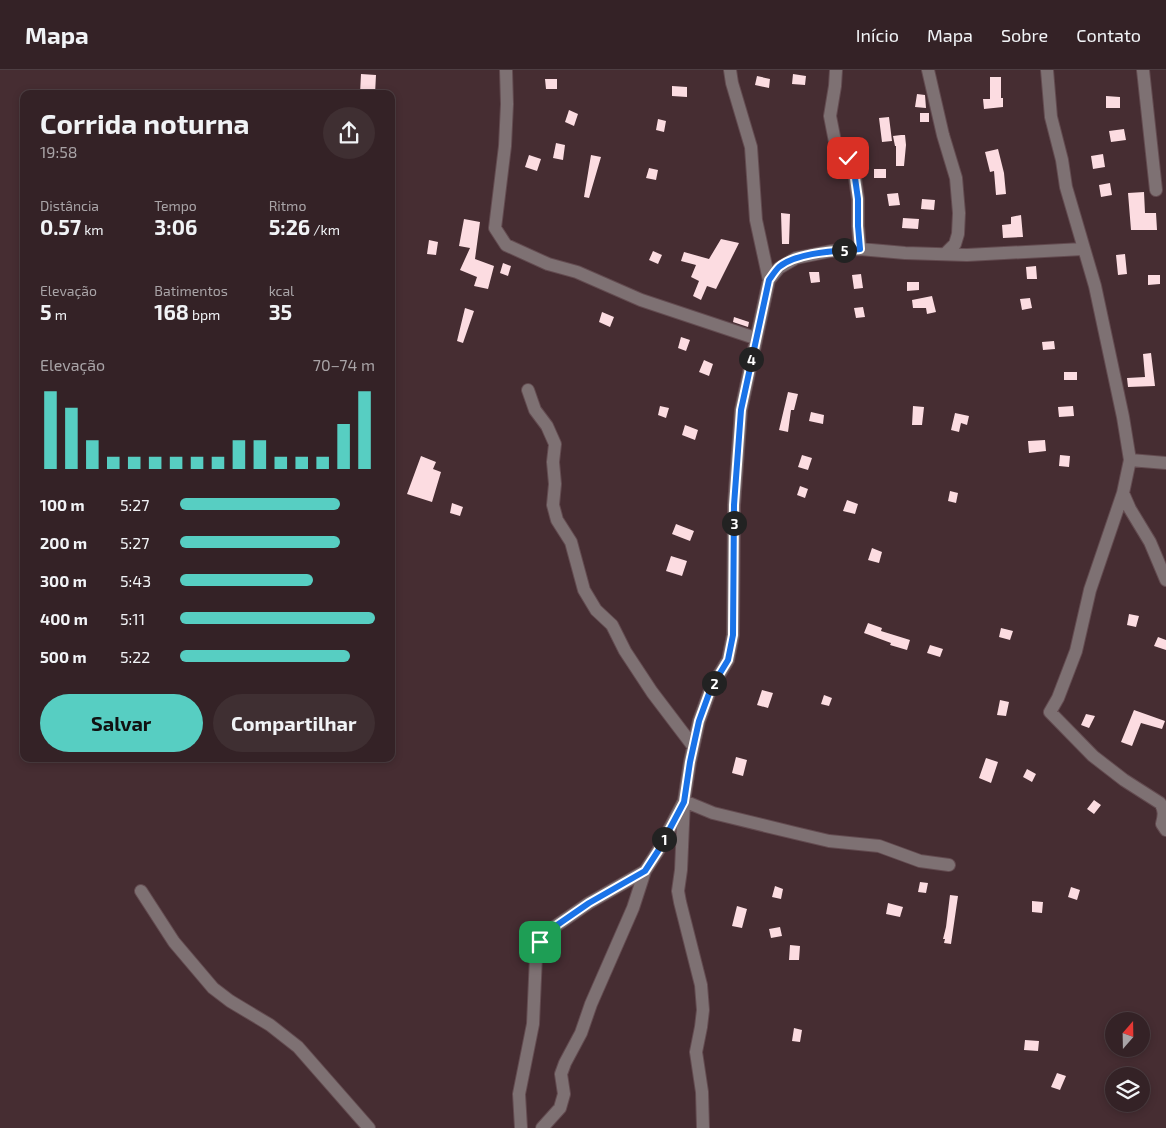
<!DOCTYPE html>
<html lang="pt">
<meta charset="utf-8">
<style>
body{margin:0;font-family:"Exo 2",sans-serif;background:#3f2f32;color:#f1f3f6;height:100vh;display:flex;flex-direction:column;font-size:19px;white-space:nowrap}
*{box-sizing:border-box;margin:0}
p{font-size:16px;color:#a9a4a7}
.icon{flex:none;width:28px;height:28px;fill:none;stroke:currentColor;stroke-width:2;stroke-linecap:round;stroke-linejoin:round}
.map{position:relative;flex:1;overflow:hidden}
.sheet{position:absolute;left:20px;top:20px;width:375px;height:672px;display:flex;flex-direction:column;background:#342226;border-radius:10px;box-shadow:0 2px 8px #0003,0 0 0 1px #4e3f43}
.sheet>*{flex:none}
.needle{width:32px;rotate:20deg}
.buttons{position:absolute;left:1105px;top:942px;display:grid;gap:10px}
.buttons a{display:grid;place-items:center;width:45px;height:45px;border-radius:50%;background:#342226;box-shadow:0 2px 8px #0003,0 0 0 1px #4e3f43;font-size:25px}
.pin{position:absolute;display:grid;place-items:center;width:42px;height:42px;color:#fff;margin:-21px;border-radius:10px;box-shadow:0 2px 8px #0006}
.km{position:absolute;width:25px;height:25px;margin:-12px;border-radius:50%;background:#222;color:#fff;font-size:14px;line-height:25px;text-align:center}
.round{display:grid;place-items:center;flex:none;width:52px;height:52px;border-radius:26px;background:#3f2f32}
.headline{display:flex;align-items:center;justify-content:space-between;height:85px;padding:0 20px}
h1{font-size:28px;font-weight:700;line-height:38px}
.figures{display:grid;grid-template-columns:repeat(3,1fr);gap:8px;height:85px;padding:5px 20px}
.figures div{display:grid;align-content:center}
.figures b{font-size:21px;font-weight:700}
.figures small{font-size:14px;font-weight:400}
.figures p{font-size:14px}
.chart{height:140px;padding:10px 20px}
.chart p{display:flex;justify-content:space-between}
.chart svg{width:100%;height:90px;margin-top:5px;stroke:#57cec2;stroke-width:6}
.button{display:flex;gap:10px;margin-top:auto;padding:10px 20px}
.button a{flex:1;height:58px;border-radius:30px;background:#57cec2;color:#111;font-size:20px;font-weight:700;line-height:58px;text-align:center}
.button a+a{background:#3f2f32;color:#f1f3f6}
ul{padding:0 20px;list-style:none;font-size:16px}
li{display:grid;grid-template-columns:80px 60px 1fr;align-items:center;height:38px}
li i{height:12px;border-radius:6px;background:#57cec2}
header{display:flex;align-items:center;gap:30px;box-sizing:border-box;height:70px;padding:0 25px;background:#342226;border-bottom:1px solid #4e3f43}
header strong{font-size:24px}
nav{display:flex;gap:28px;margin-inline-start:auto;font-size:18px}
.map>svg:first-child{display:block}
.building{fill:#fcdce1}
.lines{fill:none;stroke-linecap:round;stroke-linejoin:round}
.minor-casing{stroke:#634b50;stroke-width:14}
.minor{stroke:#7e7173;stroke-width:12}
.route-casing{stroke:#fff;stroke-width:10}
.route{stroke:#1a73e8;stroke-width:6}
</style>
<header>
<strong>Mapa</strong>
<nav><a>Início</a><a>Mapa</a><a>Sobre</a><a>Contato</a></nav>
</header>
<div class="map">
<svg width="1166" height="1058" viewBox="0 0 1166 1058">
<rect width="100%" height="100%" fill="#462d32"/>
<path class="building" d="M361,4L376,5L375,24H360Z
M793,4L806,6L805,15L792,14Z
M757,6L770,9L769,18L755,15Z
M990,7H1001V28H1003V37L984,39L983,29H990Z
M545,9H557V19H546Z
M672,16L687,17V27L672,26Z
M917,24L925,25L926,38L915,37Z
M1106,26L1120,27V38H1106Z
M569,40L578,44L574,56L565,52Z
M920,43H929V52H920Z
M889,47L892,71L882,72L879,48Z
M658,49L666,51L664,62L656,60Z
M1124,59L1126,70L1111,72L1109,61Z
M901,65H905L906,75L904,96H896V76H895L893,66Z
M556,73L565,75L563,90L553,88Z
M998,79L1004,103L1006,124L996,125L994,101L990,102L985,82Z
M1103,84L1105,97L1093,99L1091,86Z
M529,85L541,89L537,101L525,97Z
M591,85L601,87L589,128L584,127Z
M649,98L658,100L656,110L646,108Z
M874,99H886V108H874Z
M1110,113L1112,125L1101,127L1099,115Z
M1144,122L1145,143H1156L1157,160H1131L1128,123Z
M898,123L900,135L889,136L887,124Z
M922,129L935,130L934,140L921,139Z
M781,143L790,144L789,174H782Z
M1021,145L1023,167L1003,168L1002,155L1011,154V147Z
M903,148L919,149L918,159L902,158Z
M464,149L480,152L475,189L494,196L488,219L474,216L477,207L460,200L470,178L459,176Z
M721,169L739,173L716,219L707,216L701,230L693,226L699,211L691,207L696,195L681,191L684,182L709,189Z
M429,170L438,172L436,185L427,184Z
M653,181L662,185L658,194L649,190Z
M1125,184L1127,204L1118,205L1116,185Z
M503,193L511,196L508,206L500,203Z
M1036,196L1037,209H1027L1026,197Z
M809,202H819L820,212L811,213Z
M861,204L863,218L854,219L852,205Z
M1148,205H1160V214L1148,215Z
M907,212H919V220L907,221Z
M932,226L936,242L927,244L926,238H913L912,230Z
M1030,228L1032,238L1022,240L1020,229Z
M863,237L865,247L856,248L854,238Z
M465,238L474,241L463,273L457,271Z
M602,242L614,247L610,257L599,252Z
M734,247L749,252L748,257L733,252Z
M681,267L690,270L686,281L678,278Z
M1054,271L1055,279L1043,280L1042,272Z
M1151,283L1155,316L1128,317L1127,308L1145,307L1143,284Z
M704,290L713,294L709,306L699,302Z
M1064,302H1077V310H1064Z
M788,322L798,324L794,340H791L788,362L779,360Z
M660,336L669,338L666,348L658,345Z
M913,336L924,337L922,355H912Z
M1073,336L1074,346L1059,347L1058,337Z
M811,342L824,345L823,354L809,351Z
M955,343L969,346L967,355L961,353L959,362L951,360Z
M685,355L698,360L695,370L682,365Z
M1045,370L1046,381L1029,383L1028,371Z
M802,385L812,388L808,400L798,397Z
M1060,385L1070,386L1069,397L1059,396Z
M421,386L436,392L433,399L441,402L432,432L407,424Z
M800,416L808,419L805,428L797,425Z
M950,421L958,423L956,433L948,431Z
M847,430L858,434L855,444L843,441Z
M452,433L463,437L460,446L450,443Z
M676,454L694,461L690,471L672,464Z
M872,478L882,482L879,493L868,490Z
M671,486L687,491L682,506L666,501Z
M1129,544L1139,546L1136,557L1127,555Z
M868,553L882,558L881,561L910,570L907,580L890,575L891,573L864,563Z
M1001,558L1013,561L1010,570L999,567Z
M1158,567L1166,570V580L1154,576Z
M930,575L943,579L940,587L927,583Z
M762,620L773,623L768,638L757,635Z
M824,625L832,628L829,636L821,634Z
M1000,630L1009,632L1006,646L997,645Z
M1134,640L1165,651L1162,659L1141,653L1132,676L1121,672Z
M1086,644L1095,646L1089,658L1081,655Z
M736,687L747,690L743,706L732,703Z
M986,688L998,692L991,713L979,708Z
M1027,699L1036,704L1032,712L1023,707Z
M1094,730L1101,735L1094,744L1087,739Z
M920,812L928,813L926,823L918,822Z
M775,816L783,819L781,829L772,827Z
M1071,817L1080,820L1077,830L1068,827Z
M950,825L958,826L951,874L944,873L945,869H943L946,857Z
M1032,831L1043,832L1042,843L1032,842Z
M888,833L903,837L900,847L886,844Z
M737,836L747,839L742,858L732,856Z
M780,857L782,866L771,868L769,859Z
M790,875L800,876L799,890H789Z
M794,958L802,960L800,972L792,971Z
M1025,970L1039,971L1038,981L1024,980Z
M1057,1003L1066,1006L1060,1020L1051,1017Z"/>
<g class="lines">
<g class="minor-casing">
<path id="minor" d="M506,0L507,34L505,76L495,158L506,175L548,194L577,202L641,230L755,268
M730,0L732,13L751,77L756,150L769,210
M836,0L835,16L830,46L837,82L842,87L848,88L853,94L858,129V156L860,179
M928,0L943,65L956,108L959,143L958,164L955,174L945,184
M1047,0L1051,47L1062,90L1066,117L1095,216L1123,347L1130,390L1123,423L1090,520L1076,581L1058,628L1050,642L1093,686L1124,710L1160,733C1165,740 1164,746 1162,754L1166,760
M1143,0L1156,120
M528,320L535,340L547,356L555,374L553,392L555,414L553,435L557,450L571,472L584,520L596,540L612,555L625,581L652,622L693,676
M1130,390L1166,393
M1123,423L1130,439L1150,472L1166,510
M141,821L174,872L213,918L230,931L270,955L298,977L369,1058
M521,1058L519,1024L533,954L536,886L540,872L547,862L589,833L645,801L658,781L684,731L690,692L699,651L711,618L728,590L733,565L734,435L741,340L769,210L779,198L796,188L831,181L860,179L905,183L967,185L1083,179
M542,1058L560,1038L564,1024L561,1004L565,993L581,963L591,934L633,838L645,801
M703,1058L702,1022L696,982L701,957L703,940L701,915L680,832L678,821L681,800L684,731L713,743L795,763L829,771L879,776L920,791L949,795"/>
</g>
<use href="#minor" class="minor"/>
</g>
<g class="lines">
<g class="route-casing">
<path id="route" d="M540,872L547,862L589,833L645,801L658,781L684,732L690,692L699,651L711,618L728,590L733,565L734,435L741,340L769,210C772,206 775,201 779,197C797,182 837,181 860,179L858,156V129L853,94L848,88"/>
</g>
<use href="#route" class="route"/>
</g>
</svg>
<div class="buttons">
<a><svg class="needle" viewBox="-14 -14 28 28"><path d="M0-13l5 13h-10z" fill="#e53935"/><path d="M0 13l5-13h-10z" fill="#a9a4a7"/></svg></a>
<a><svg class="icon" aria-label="layers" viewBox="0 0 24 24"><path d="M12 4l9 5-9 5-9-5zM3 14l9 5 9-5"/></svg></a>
</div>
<div class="pin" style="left:540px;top:872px;background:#1e9e55"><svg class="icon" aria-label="arrive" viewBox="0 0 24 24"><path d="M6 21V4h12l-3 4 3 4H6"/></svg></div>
<div class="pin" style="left:848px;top:88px;background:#d93025"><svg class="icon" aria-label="check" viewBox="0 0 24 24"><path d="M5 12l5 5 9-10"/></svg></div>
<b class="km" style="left:664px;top:769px">1</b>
<b class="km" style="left:714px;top:613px">2</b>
<b class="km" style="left:734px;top:453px">3</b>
<b class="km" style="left:751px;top:289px">4</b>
<b class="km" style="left:844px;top:180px">5</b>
<section class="sheet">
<div class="headline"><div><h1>Corrida noturna</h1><p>19:58</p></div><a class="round"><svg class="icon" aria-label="share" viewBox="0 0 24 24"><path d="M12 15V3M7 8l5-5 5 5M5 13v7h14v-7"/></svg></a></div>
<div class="figures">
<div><p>Distância</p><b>0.57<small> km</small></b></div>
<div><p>Tempo</p><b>3:06</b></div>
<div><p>Ritmo</p><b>5:26<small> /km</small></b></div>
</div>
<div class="figures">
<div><p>Elevação</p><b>5<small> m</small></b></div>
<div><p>Batimentos</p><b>168<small> bpm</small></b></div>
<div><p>kcal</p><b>35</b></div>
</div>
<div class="chart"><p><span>Elevação</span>70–74 m</p>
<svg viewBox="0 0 160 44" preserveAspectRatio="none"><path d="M5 44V6M15 44V14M25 44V30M35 44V38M45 44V38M55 44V38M65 44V38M75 44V38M85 44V38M95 44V30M105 44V30M115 44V38M125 44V38M135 44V38M145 44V22M155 44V6"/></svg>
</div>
<ul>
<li><b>100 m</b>5:27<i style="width:82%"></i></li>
<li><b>200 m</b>5:27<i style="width:82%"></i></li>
<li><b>300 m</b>5:43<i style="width:68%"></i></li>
<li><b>400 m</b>5:11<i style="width:100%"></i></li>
<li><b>500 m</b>5:22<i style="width:87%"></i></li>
</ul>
<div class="button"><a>Salvar</a><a>Compartilhar</a></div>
</section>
</div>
